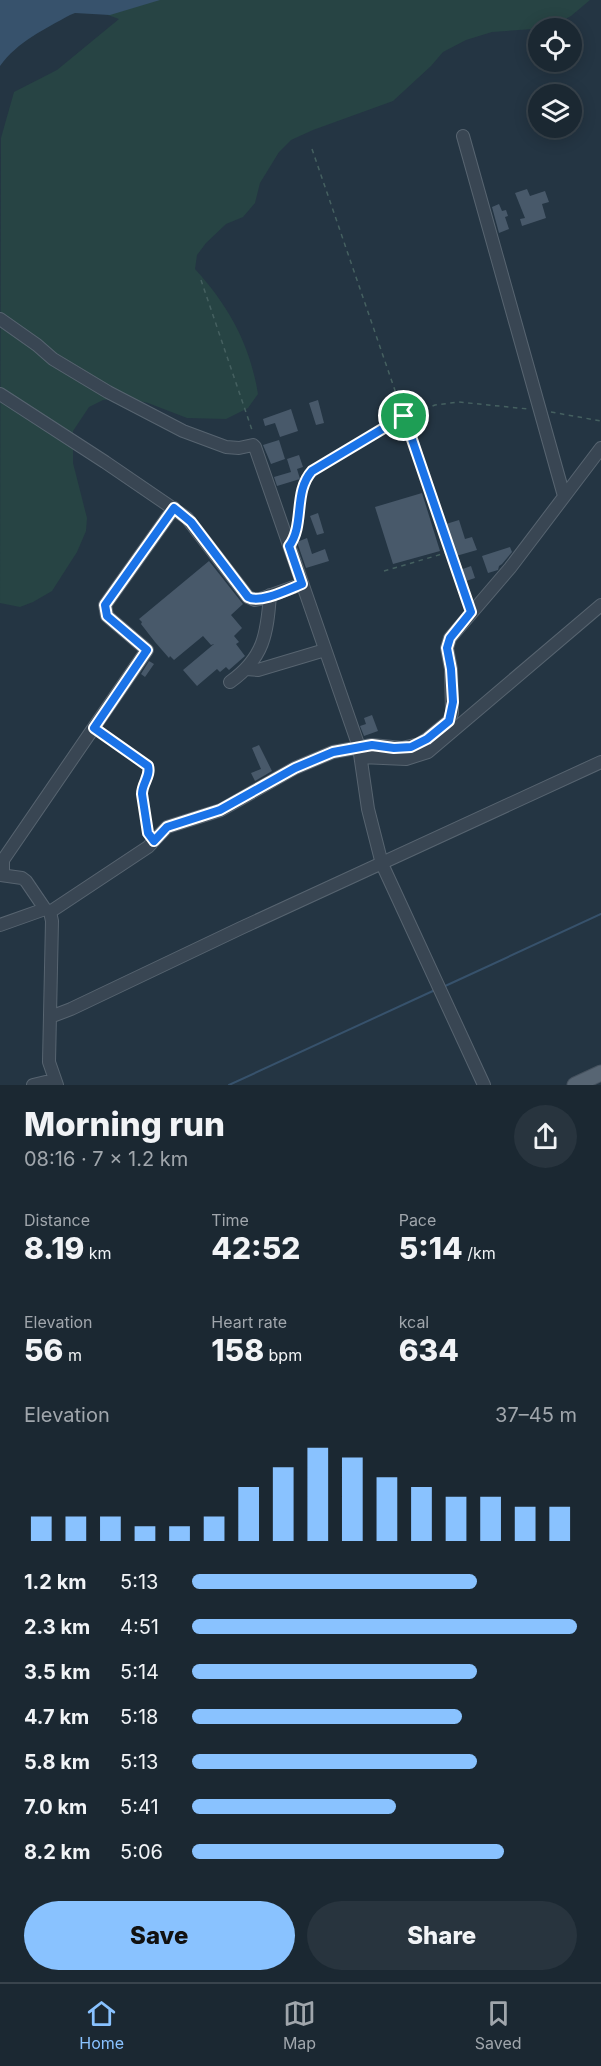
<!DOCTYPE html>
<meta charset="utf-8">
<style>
body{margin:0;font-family:Inter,sans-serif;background:#28343e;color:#f1f3f6;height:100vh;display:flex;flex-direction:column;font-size:22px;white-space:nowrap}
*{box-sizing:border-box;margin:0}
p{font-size:20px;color:#a0a6ac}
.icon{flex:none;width:33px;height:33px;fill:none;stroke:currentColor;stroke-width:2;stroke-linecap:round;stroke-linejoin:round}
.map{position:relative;height:1085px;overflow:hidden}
.details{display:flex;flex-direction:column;background:#1b2832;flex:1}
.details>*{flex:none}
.tools{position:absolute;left:528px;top:18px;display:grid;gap:12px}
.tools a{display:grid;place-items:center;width:54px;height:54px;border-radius:50%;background:#1b2832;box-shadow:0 3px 15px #0003,0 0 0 2px #39444d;font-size:30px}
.pin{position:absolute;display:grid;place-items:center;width:51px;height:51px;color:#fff;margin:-26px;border:3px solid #fff;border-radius:50%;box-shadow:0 2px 6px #0007}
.round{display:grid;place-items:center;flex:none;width:63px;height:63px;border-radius:32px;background:#28343e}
.summary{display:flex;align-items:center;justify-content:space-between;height:102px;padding:0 24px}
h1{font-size:33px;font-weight:800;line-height:45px}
.figures{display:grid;grid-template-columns:repeat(3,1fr);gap:9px;height:102px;padding:6px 24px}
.figures div{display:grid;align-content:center}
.figures b{font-size:30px;font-weight:800}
.figures small{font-size:16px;font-weight:400}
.figures p{font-size:16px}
.chart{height:168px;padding:12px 24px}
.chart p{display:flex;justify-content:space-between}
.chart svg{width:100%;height:108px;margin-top:6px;stroke:#89c2ff;stroke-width:6}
.button{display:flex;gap:12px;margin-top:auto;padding:12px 24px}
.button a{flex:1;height:69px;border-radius:36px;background:#89c2ff;color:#111;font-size:24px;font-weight:800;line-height:69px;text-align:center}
.button a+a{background:#28343e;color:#f1f3f6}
ul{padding:0 24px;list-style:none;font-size:20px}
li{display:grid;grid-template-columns:96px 72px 1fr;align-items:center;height:45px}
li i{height:15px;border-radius:8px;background:#89c2ff}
.tabs{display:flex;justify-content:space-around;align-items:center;height:84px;border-top:2px solid #39444d;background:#1b2832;font-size:16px;color:#a0a6ac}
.tabs a{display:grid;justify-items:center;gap:3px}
.tabs .selected{color:#89c2ff}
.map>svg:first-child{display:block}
.green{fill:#274444}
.water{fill:#37526c}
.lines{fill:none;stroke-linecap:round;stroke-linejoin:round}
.stream{stroke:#37526c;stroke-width:2}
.building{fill:#48596a}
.minor-casing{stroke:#576470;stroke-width:14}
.major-casing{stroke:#46525f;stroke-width:17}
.path{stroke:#456060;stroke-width:1.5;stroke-dasharray:4.5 4.5;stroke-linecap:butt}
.minor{stroke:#394653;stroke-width:12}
.major{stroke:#576573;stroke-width:15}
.route-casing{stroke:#fff;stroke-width:12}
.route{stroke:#1a73e8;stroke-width:8}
</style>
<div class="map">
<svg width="601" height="1085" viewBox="0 0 601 1085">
<rect width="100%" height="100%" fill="#243543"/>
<path class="green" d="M66,0H590L571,16L548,28L492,32L466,40L443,52L431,66L393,101L313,130L291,140L279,152L260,183L255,203L243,217L226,224L206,243L197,255L195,269C228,305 250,344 258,394L248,408L226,419L187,418L148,403L125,398L103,400L89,407L73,431V463L87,518L86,531L77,552L52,591L33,602L20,607L0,603L1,138L14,92L57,70L119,19Z"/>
<path class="water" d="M0,0H160L110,15L75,13L70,15C45,29 17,42 0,66Z"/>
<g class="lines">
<path class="stream" d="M443,987L601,914
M229,1085L435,990"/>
</g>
<path class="building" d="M527,189L530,196L545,191L549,202L542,204L546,218L522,226L520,219L525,218L515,193Z
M499,204L502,211L506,210L508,216L505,217L509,229L499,233L492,207Z
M318,400L324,423L316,425L309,403Z
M291,409L298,431L280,437L275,423L265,426L263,419Z
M279,440L285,459L271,464L263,445Z
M299,455L303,467L297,469L300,479L277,486L274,477L291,472L287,459Z
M422,493L440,551L393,564L375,507Z
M318,513L324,533L317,535L310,516Z
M459,520L465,539L472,537L477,550L456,556L446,524Z
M307,538L312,554L325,549L329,561L306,568L297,542Z
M510,547L512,552L502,564L499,566L498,570L488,573L482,556Z
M209,561L243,604L231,615L242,628L234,636L239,642L236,644L245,656L229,670L226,667L220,672L217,669L197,686L183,670L214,644L211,645L203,636L174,660L170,656L169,658L155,642L141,624L142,622L139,619Z
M471,566L475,578L463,582L460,570Z
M149,661L154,664L145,677L141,674Z
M372,715L378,731L364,736L360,726L366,724L364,718Z
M259,745L272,771L255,781L251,773L261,769L252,748Z"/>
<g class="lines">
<g class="minor-casing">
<path id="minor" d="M463,136L564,496
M0,319L37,345L53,359L108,392L183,431L226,447L239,448L253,445L255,447L359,747L368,809L382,864L484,1085
M0,394L105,462L187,518L248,597L255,600L260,599L302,584
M246,669L258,670L325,650
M230,682C264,658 267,634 270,595
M361,757L406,759L428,752L601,605
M0,875L22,878L26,881L45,909L50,912L52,921L49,1062L57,1085
M3,875V860L147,650L107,616L105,605L174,508
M50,912L148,847L167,827L221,810L295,768L333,752L372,745L402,748L419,744L427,739L449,721L452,713L451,669L447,648L450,638L510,568L601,448
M0,925L45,909
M50,1017L71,1009L241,928L601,762
M33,1085L54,1080"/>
</g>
<g class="major-casing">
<path id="major" d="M575,1085L601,1073"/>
</g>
<path class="path" d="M312,149L468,603
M201,280L253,433
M551,412L601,421
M295,528L303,482L310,474L400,418L435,405L459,402L528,409
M384,571L449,552
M103,734L148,766L149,773L142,791L148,833"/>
<use href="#minor" class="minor"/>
<use href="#major" class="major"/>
</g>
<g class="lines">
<g class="route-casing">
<path id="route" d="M404,416L471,612L450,638L447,648L451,669L453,702L449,721L427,739L411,747L394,748L372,745L333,752L295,768L220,810L167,827L154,841L148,833L142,794C142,783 151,776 148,766L94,728L147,650L107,616L105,605L174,508L191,522L248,597C260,604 289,589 302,584L289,546C305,525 293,492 312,471Z"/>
</g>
<use href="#route" class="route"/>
</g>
</svg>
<div class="tools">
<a><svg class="icon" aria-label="locate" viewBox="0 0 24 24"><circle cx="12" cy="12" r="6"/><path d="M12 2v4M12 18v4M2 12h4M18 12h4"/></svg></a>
<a><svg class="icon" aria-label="layers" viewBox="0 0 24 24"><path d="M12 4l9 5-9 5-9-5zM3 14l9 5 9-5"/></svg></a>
</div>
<div class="pin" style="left:404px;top:416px;background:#1e9e55"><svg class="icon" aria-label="arrive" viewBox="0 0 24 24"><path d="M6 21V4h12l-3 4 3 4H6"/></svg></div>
</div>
<section class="details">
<div class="summary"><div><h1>Morning run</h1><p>08:16 · 7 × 1.2 km</p></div><a class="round"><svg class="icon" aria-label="share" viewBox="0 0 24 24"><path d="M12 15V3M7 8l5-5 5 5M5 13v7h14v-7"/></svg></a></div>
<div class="figures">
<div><p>Distance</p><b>8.19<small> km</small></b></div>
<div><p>Time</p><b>42:52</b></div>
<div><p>Pace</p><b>5:14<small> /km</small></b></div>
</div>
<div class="figures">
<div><p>Elevation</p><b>56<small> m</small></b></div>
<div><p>Heart rate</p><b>158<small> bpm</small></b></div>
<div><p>kcal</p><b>634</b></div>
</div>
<div class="chart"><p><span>Elevation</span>37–45 m</p>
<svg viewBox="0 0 160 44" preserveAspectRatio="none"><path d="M5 44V34M15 44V34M25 44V34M35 44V38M45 44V38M55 44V34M65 44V22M75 44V14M85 44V6M95 44V10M105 44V18M115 44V22M125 44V26M135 44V26M145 44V30M155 44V30"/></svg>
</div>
<ul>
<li><b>1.2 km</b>5:13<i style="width:74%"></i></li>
<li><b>2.3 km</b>4:51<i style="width:100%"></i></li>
<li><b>3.5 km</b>5:14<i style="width:74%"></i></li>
<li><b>4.7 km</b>5:18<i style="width:70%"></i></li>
<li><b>5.8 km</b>5:13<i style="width:74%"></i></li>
<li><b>7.0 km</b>5:41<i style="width:53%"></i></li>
<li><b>8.2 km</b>5:06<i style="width:81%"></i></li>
</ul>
<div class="button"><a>Save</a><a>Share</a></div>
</section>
<nav class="tabs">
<a class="selected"><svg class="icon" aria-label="home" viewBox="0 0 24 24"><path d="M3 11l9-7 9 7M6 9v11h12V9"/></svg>Home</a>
<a><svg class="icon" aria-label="map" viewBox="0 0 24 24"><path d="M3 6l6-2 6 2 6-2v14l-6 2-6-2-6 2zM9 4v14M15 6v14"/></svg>Map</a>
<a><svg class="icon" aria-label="saved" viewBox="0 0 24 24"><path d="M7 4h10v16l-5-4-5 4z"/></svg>Saved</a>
</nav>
